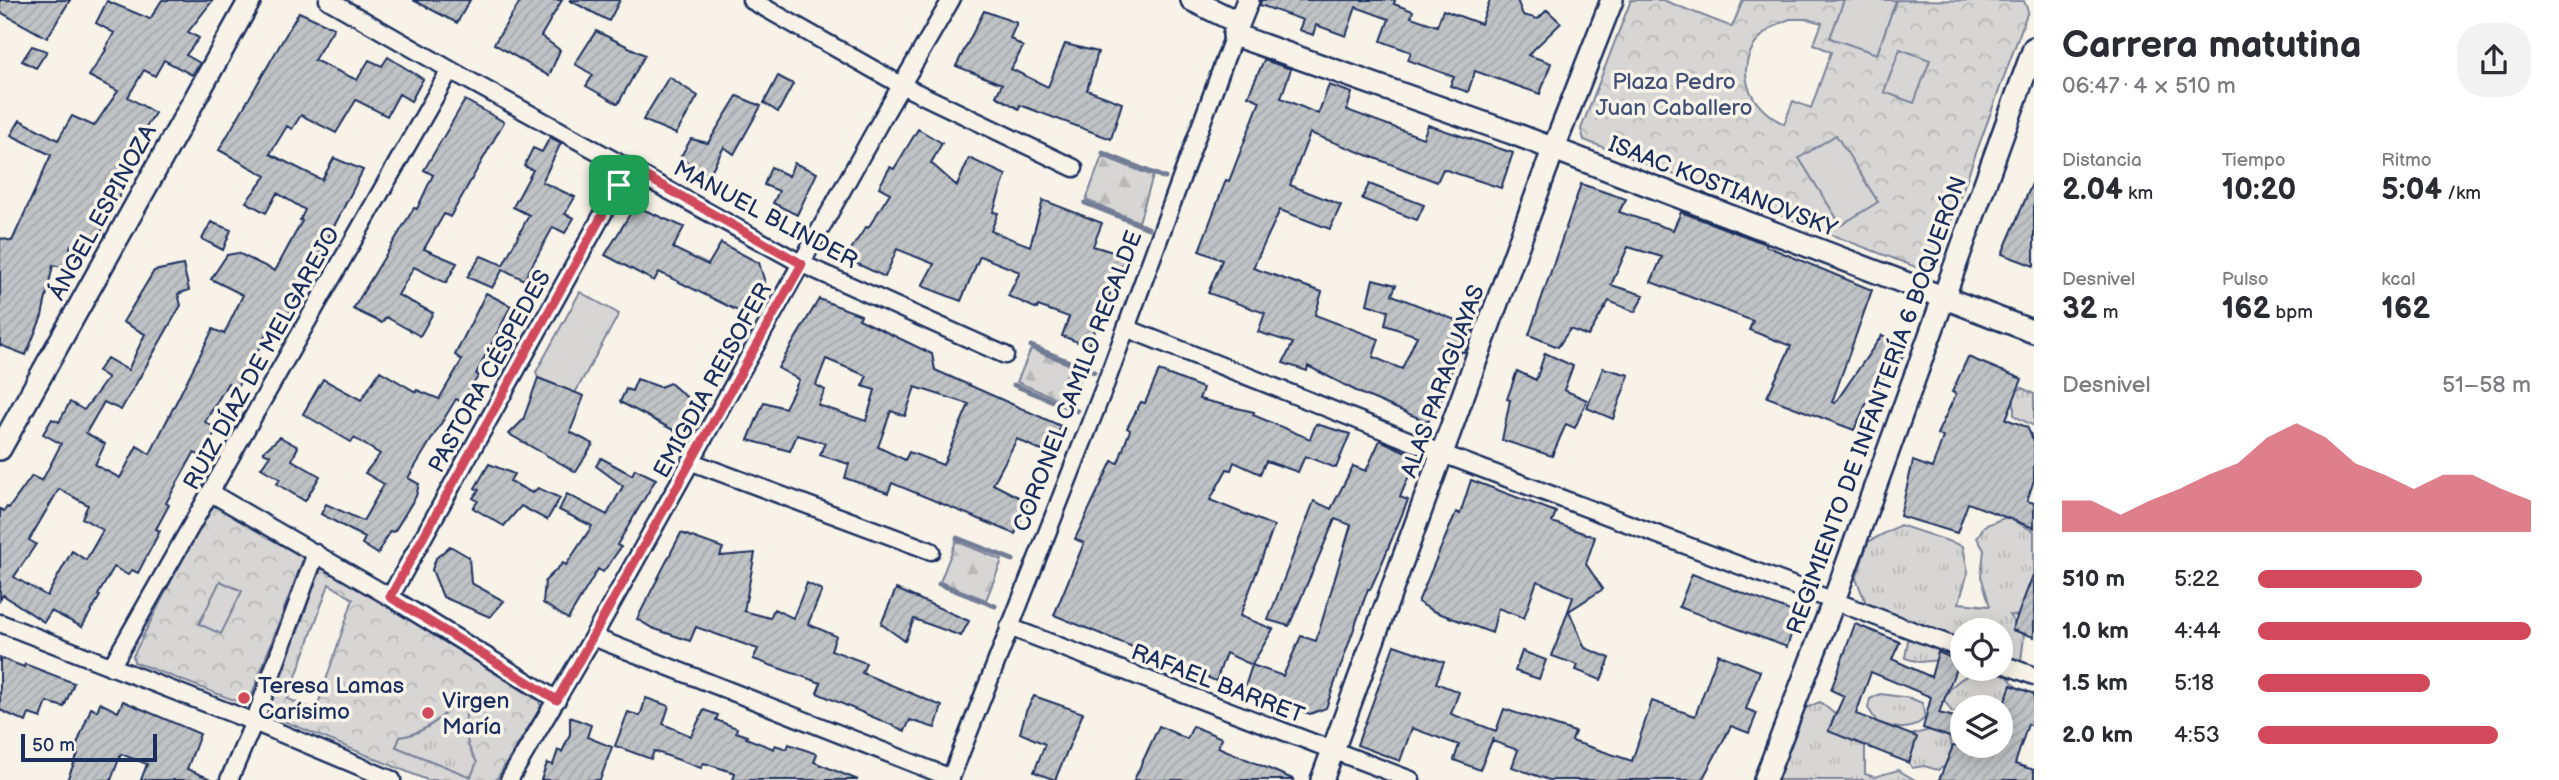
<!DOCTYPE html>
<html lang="es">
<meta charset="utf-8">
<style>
body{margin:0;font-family:"Balsamiq Sans",sans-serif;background:#f2f2f3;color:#2b2b33;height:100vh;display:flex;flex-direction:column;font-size:26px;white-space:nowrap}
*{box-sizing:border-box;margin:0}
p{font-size:23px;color:#7c7c81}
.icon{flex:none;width:38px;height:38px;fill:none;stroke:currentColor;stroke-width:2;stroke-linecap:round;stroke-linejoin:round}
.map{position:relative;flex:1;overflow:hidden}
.details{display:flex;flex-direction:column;background:#fff;width:525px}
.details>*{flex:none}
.buttons{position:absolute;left:1950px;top:618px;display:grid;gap:14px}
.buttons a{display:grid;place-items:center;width:63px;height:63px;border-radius:50%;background:#fff;box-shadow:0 4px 18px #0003;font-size:35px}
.scale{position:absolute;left:21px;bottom:18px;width:136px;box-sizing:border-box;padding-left:7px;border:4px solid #1b2f5e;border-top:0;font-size:19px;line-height:24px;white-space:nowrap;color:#1b2f5e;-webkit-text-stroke:5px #f7f3e8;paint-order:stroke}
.pin{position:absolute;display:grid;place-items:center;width:60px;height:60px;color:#fff;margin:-30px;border-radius:14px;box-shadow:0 4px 10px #0006}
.round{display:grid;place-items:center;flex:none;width:74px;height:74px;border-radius:28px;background:#f2f2f3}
.headline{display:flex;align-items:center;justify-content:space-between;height:119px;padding:0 28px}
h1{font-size:38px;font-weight:800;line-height:52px}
.metrics{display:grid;grid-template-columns:repeat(3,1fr);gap:10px;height:119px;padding:7px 28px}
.metrics div{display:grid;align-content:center}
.metrics b{font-size:30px;font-weight:800}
.metrics small{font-size:19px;font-weight:400}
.metrics p{font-size:19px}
.chart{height:196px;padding:14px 28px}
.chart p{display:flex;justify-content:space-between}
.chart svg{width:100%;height:126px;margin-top:7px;fill:#d1495b;opacity:.7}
ul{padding:0 28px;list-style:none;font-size:23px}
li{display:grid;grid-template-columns:112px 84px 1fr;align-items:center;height:52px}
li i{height:18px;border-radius:9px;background:#d1495b}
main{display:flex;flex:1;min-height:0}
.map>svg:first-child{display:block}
.grass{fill:url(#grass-tufts);stroke:#798299;stroke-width:2}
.forest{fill:url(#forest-firs);stroke:#798299;stroke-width:2}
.park{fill:url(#park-crowns);stroke:#798299;stroke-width:2;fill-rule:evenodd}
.garden{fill:#d7d6d4;stroke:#798299;stroke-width:2}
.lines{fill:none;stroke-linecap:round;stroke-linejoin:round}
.stream{stroke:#727c95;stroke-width:5}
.building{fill:url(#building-hatch);stroke:#1b2f5e;stroke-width:2;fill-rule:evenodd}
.street-casing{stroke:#1b2f5e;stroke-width:21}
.secondary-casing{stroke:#1b2f5e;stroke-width:26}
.street{stroke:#f7f3e8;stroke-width:16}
.secondary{stroke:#f7f3e8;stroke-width:21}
.route-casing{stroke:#fff;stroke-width:14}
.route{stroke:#d1495b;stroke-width:9}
.poi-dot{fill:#d1495b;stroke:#f7f3e8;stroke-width:2.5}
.labels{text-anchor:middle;stroke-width:7;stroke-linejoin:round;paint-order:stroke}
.park-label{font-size:23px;fill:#415076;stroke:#f7f3e8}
.street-label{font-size:23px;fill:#1b2f5e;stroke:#f7f3e8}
.poi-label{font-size:23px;fill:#1b2f5e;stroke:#f7f3e8;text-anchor:start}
</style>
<main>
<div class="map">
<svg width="2034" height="780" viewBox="0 0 2034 780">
<defs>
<pattern id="grass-tufts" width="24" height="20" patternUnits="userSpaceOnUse" patternTransform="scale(1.75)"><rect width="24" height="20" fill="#d7d6d4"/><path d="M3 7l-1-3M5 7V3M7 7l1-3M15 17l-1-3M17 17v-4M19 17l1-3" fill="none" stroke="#b8b8b8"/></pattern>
<pattern id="forest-firs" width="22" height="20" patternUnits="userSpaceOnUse" patternTransform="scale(1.75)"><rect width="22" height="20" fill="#d7d6d4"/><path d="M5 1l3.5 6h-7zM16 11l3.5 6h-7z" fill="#b8b8b8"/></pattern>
<pattern id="park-crowns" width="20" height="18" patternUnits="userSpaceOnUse" patternTransform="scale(1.75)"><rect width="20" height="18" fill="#d7d6d4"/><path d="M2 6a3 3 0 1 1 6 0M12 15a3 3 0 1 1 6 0" fill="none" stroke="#b8b8b8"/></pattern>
<pattern id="building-hatch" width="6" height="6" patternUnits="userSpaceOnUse" patternTransform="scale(1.75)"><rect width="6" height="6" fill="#c0c3c5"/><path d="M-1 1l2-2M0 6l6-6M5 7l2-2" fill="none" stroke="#a4a8ac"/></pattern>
</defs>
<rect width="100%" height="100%" fill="#f7f3e8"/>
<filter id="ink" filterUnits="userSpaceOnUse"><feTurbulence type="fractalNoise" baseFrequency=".0143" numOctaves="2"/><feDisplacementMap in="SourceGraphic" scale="14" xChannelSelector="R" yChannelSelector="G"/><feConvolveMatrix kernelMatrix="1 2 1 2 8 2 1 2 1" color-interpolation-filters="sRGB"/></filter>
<g filter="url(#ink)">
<path class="grass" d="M2022,388L2034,394V426C2027,422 2020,420 2014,415V393Z
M2006,517L2034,531V606L2027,617L2009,615L2024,637L2021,660L2004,667L2006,674L2016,687L2011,703L1999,706L1985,703L1962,707L1961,712H1952L1944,700C1953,677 1977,669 2000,668V630H1962V658L1919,662L1905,658L1911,623L1866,603L1856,579L1868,542L1900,525L1963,546L1968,572L1959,603L1990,606L1981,576L1984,550L1977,538L1984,526Z
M461,694L470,698C463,721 463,742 477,762L471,777L396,747L400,737C426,733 447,715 461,694Z
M1880,694L1910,698L1922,703L1925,718C1909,733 1896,729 1877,722L1868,708L1870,699Z
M1820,702L1852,728L1865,745V774L1874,777L1898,770L1915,780H1776L1790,715Z
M1930,730L1948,736L1955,755L1951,763L1938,770L1924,766L1912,768L1904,755L1910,735Z"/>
<path class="forest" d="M1102,156L1153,176L1139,222L1086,200Z
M1031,349L1083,370L1069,404L1017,382Z
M956,541L1002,560L986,600L940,582Z"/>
<path class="park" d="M1631,0H1663L1732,27L1743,0H1844L1831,38L1877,54L1896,0L2024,1L2028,11L1934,268L1926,271L1584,140L1581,129ZM1790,19H1807L1822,23L1814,44L1831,52L1811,108L1793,101L1784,124C1731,98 1734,39 1790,19Z
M214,503L302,555L303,559L249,702L244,704L134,662L133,656L210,504Z
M327,568L539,701L541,707L496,780H427L269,715L267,710L321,569ZM329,584L353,599L316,710L288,699ZM461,694L470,698C463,721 463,742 477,762L471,777L396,747L400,737C426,733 447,715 461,694Z"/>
<path class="garden" d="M1844,0H1896L1877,54L1830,38Z
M1900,49L1930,60L1914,103L1884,92Z
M1836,135L1878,202L1841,225L1799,158Z
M580,292L619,314L575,393L538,378L536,372Z
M220,581L242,591L221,634L199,624Z"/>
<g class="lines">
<path class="stream" d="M1103,153L1165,178
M1085,203L1148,228
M1031,346L1094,372
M1014,385L1077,411
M957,538L1013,560
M939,584L995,606"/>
</g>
<path class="building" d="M0,0H70L47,38L0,12Z
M162,0H213L188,32L199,38L186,55L200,63L192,75L164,60L155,76L144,70L128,97L155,113L118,171L128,177L109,218L90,251L71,245L65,268L53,265L42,316L26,355L0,345V238L12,241L51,155L11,135L20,120L58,140L72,116L94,126L118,91L89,76L106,50L105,49L114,33L96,23L107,1L150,19Z
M413,0H470L457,23Z
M521,0H562L541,36L560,50L549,76L494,44Z
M569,0H620L609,21Z
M1261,0H1395L1394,4L1413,11L1411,17L1437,26L1443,10L1481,24L1490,0H1517L1523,15L1538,19L1547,10L1561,23L1528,55L1551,63L1540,94L1475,71L1468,92L1450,86L1454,77L1408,60L1411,52L1381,41L1389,19L1356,7L1346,36L1316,25L1313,35L1299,30L1303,20L1260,5Z
M984,11L1017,23L1010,38L1023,47L1011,69L1048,87L1065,44L1098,52L1087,90L1122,103L1111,139L1020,105L1019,109L996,96L1002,84L956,66Z
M299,12L334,28L314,60L357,80L369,60L382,66L388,57L423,79L411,101L399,94L387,116L356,100L336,133L301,115L292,129L287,126L270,154L322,180L334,158L363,170L287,318L277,313L256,354L258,355L237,387L228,383L205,422L217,429L202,456L194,453L166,503L169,505L156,529L160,531L138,573L132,570L128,575L114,567L98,595L100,596L82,627L51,611L44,622L3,595L0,600V509L4,511L7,507L9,508L32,476L42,481L61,444L43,434L52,419L59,422L70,402L84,410L108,378L98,371L107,358L128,370L145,334L123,322L154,271L183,265L189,290L178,294L181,305L121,410L104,402L86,433L105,444L95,465L120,478L137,446L150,454L213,329L224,334L243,295L211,279L227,255L238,253L275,271L302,221L300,220L305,210L277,193L266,213L246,202L266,176L219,150ZM59,489L88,505L82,518L103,530L86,560L72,551L47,596L14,577L36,544L29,540Z
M596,31L645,55L618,104L586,86L593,75L575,64Z
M32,46L47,51L36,68L22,61Z
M1264,60L1291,69L1281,98L1318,114L1329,85L1352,93L1347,110L1423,138L1428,125L1513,153L1501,188L1443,169L1437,182L1310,133L1290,185L1341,205L1330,229L1280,210L1253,268L1322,292L1315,315L1379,339L1373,357L1402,369L1417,336L1385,325L1388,311L1367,304L1373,279L1396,285L1392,295L1473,327L1464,352H1461L1444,386L1448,388L1428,422L1362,394L1308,366L1307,371L1283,363L1293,343L1258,332L1265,313L1208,293L1222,260L1199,251L1226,180L1229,181L1260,101L1248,96Z
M778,76L793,84L778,112L764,103Z
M669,77L698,96L676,134L643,120Z
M737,96L761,106L734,154L724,147L709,175L680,158L691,139L708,143Z
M465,100L504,122L457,205L450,217L444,214L424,249L457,263L446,283L414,267L398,295L433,313L420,336L386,317L382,323L353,309L414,208L417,209L433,175L424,170Z
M918,129L942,143L931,163L957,186L969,158L1006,175L993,212L998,213L991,231L1030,246L1043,200L1102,223L1093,246L1126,256L1088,346L1062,336L1069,317L1038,306L1037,309L1008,296L1020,272L980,256L961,301L922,286L934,264L897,249L885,277L845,258L866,227L868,228L890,193L879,187L890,167L894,169Z
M550,137L561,143L542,182L575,197L565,214L574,218L565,233L553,227L524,280L503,269L492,288L467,277L481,256L503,265L529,215L513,207L533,170L524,166L533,148L542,152Z
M794,163L817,173L797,215L773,203L779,191L764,185L771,167L789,176Z
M2034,179V266L2002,254Z
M1369,184L1424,205L1417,220L1362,199Z
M1581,184L1626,199L1619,212L1673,230L1681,212L1766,244V246L1872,290L1832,402L1835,403L1882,335L1906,347L1895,377L1885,372L1874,403L1868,400L1854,430L1767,397L1791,346L1749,330L1753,321L1651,282L1662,257L1628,247L1611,285L1644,295L1635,312L1609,301L1588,336L1570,329L1558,347L1529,335Z
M635,206L684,227L673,248L708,265L721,243L759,263L765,282L744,314L659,272L654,281L605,255Z
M211,222L231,230L223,250L202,239Z
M486,293L511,306L476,374L479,375L461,402L456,399L408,478L419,484L416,496L394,532L390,531L378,554L362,544L365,538L321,514L326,504L363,521L384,484L365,473L380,454L354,438L351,442L303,414L323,379L361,400L380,371L416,392L417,390L439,399L462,360L455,355Z
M819,299L861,315L859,319L932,354L935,370L1061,426L1050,455L1017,439L993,484L1028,502L1015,534L892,483L888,493L845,478L849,464L820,455L825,443L797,435L790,451L748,440L764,402L785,408L799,380L778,368ZM826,359L867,376L862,386L875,390L866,421L818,405L825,390L816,385ZM915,387L969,404L943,465L909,452L905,460L878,447L891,411L905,416Z
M1545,353L1573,366L1564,390L1587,400L1575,428L1566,424L1552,456L1502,440L1510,400L1507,399L1517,371L1536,380Z
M1968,357L2022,379L2006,419L2027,427L2034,441V480L2027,501L2034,503V528L1968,503L1957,533L1900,516L1913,461L1932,468L1943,437L1937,434L1956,394L1952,392Z
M1603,368L1629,375L1613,419L1587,408Z
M1159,371L1203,388L1199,399L1254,412L1253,415L1310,439L1316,424L1350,434L1336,468L1305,456L1298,472L1266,461L1260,474L1234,462L1231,470L1227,469L1210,500L1274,526L1240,616L1273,629L1252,665L1226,653L1216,681L1054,615L1084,543L1075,539L1112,461L1118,463L1130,430L1127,428L1141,402L1145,403Z
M538,378L584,396L570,432L593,444L576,472L509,434L523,420Z
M637,379L660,387L670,383L691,401L677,432L620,402L626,389L632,391Z
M280,437L298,447L292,460L320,476L305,501L277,484L280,479L261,468L270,455L263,452Z
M1380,440L1417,457L1400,497L1408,500L1382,563L1370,590L1368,589L1326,708L1310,714L1244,690L1252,665L1283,676L1301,636L1316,641L1351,525L1335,519L1289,626L1268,620L1314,501L1331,509L1353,466L1366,471Z
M601,458L632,475L635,469L656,479L617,545L621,547L603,572L598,569L568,619L543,603L545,581L563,563L566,565L592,526L559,510L567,494L607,515L623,486L596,466Z
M489,464L514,474L510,481L532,493L538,488L560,498L547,520L521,506L504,526L473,508L478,501L473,498L479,490L475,488Z
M1471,480L1556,512L1552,522L1595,537L1586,564L1603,589L1569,611L1585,648L1610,658L1601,680L1576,670L1578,665L1552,656L1573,597L1537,581L1524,618L1498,608L1492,633L1433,611L1418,602L1456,512L1460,514Z
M681,533L723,548L720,556L755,553L744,611L770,618L774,609L793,618L807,583L822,590L808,624L836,636L831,650L866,663L862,673L942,706L935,728L910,720L905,731L817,693L821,683L753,659L758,649L696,627L690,641L652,628L637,619Z
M450,546L469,557L471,583L504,601L490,617L443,597L432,570L436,558Z
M1692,574L1798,614L1787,647L1679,607Z
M2033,575L2034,576V637L2012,630Z
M896,589L969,621L961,636L914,619L905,641L881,624Z
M1855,624L1900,642L1892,659L1931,677L1938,652L1959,661L1939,713L1962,719V741L1923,728L1931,697L1871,672L1856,714L1917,737L1909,763L1828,731L1844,696L1831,690Z
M1394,645L1444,662L1436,683L1459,692L1451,714L1496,731L1504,709L1575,732L1572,741L1632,761L1652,701L1695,716L1718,654L1760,671L1746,709L1757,713L1749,733L1731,726L1702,780H1549L1512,767L1518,750L1492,741L1493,738L1480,770L1454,760L1459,745L1412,728L1400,761L1357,745Z
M1522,651L1546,660L1539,679L1515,671Z
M0,658L24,667L25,664L74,683L64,707L47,702L41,718L29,714L26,722L0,710Z
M2011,685L2034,694V726L2028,724L2015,764L2034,770V780H1939L1953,746H2000V715Z
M1034,696L1083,713L1055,780L1034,772L1045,744L1020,733L1026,711Z
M646,698L669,706L663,724L691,736L704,710L718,715L716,720L737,728L736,732L747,736L746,738L774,749L775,745L787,749L789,744L817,754L814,762L858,780H733L735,773L704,763L701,768L654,751L651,759L615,746L628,712L640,716Z
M123,701L200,734L187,769L213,780H141L147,764L121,754L111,780H67L78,754L74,752L91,708L97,711L100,703L118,712Z
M570,717L591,725L587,737L612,747L600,780H541L547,763L553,765L558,750L562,752L570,734Z
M1159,726L1187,739L1193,726L1222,738L1218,747L1295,780H1134Z"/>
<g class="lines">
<g class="street-casing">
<path id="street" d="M328,0L461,76L802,264L1005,355
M751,0L901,85L1074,168
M1126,328L1443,454L1962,649
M692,462L931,551
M211,493L390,597L557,700
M390,597L629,167
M0,623L254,722L392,780
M1009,627L1411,780
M593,637L951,778
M2000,663L2034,676
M111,667L450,70
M229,780L254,722L316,553
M509,780L593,637L880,122L951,0
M950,780L1104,388L1234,35"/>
</g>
<g class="secondary-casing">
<path id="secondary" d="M1192,0L1239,23
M1248,0L1234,35L1512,133L2034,332
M0,449L250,0
M1322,780L1553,150L1612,0
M1765,780L1833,603L2034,48"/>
</g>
<use href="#street" class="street"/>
<use href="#secondary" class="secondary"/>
</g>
</g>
<g class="lines" filter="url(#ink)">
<g class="route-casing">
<path id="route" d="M629,167L802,264L557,700L390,597Z"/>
</g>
<use href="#route" class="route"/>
</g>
<g class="poi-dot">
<circle cx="244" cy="698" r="7"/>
<circle cx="428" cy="713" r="7"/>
</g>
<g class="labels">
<g class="park-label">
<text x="1674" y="89">Plaza Pedro<tspan x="1674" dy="26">Juan Caballero</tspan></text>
</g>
<g class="street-label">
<text transform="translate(1723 186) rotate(21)" y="8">ISAAC KOSTIANOVSKY</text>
<text transform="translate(102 212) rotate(-61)" y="8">ÁNGEL ESPINOZA</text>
<text transform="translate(766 214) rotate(28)" y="8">MANUEL BLINDER</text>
<text transform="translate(261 358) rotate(-61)" y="8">RUIZ DÍAZ DE MELGAREJO</text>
<text transform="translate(489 371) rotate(-61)" y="8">PASTORA CÉSPEDES</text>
<text transform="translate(712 380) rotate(-61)" y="8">EMIGDIA REISOFER</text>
<text transform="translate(1077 381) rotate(-69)" y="8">CORONEL CAMILO RECALDE</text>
<text transform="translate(1442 381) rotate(-70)" y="8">ALAS PARAGUAYAS</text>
<text transform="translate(1876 405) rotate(-70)" y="8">REGIMIENTO DE INFANTERÍA 6 BOQUERÓN</text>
<text transform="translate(1218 683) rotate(21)" y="8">RAFAEL BARRET</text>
</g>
<g class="poi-label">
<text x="258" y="693">Teresa Lamas<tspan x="258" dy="26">Carísimo</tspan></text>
<text x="442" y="708">Virgen<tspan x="442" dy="26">María</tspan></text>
</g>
</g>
</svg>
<div class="buttons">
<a><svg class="icon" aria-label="locate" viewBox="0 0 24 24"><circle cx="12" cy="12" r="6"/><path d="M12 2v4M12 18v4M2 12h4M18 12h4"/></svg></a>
<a><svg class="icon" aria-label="layers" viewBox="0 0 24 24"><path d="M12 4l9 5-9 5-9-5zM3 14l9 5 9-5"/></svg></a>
</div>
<div class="scale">50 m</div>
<div class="pin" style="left:619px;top:185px;background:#1e9e55"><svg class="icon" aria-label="arrive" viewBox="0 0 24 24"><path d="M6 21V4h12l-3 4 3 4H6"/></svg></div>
</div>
<section class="details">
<div class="headline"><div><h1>Carrera matutina</h1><p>06:47 · 4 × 510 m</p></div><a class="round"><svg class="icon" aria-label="share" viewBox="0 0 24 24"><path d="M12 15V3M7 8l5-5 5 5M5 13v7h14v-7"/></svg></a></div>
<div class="metrics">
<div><p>Distancia</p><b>2.04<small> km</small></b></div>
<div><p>Tiempo</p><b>10:20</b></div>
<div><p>Ritmo</p><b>5:04<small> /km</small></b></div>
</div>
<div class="metrics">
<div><p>Desnivel</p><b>32<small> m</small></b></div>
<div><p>Pulso</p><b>162<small> bpm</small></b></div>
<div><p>kcal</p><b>162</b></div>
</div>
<div class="chart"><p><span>Desnivel</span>51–58 m</p>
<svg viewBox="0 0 160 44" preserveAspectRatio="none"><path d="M0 44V33L10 33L20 38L30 33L40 29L50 24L60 20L70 11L80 6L90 11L100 20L110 24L120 29L130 24L140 24L150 29L160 33V44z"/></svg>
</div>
<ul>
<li><b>510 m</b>5:22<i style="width:60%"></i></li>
<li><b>1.0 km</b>4:44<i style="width:100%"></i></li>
<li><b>1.5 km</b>5:18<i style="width:63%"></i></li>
<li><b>2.0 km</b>4:53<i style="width:88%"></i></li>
</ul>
</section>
</main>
